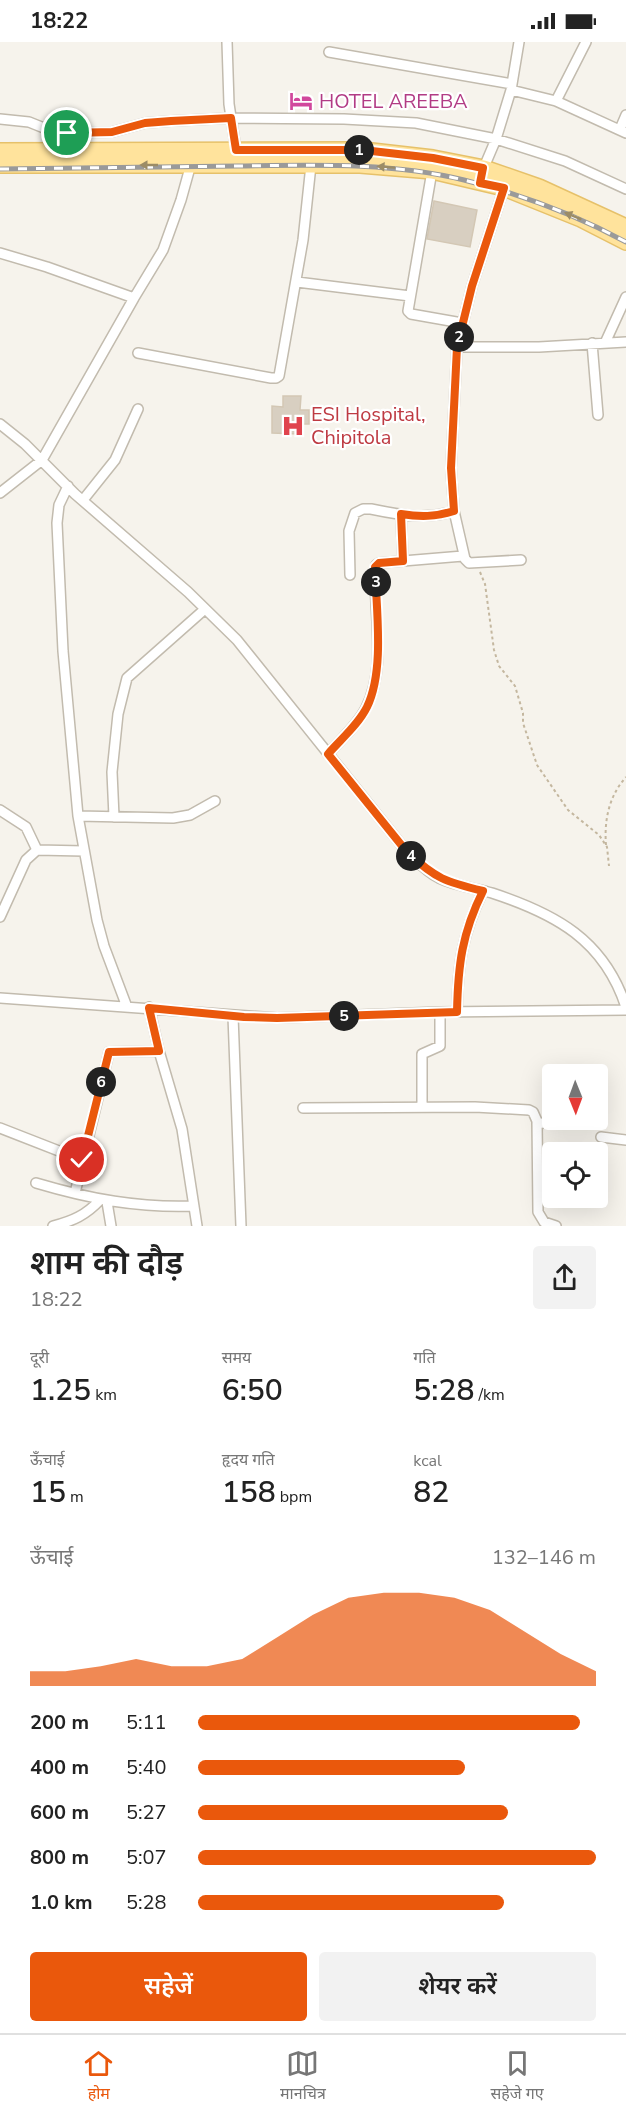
<!DOCTYPE html>
<html lang="hi">
<meta charset="utf-8">
<style>
body{margin:0;font-family:"Nunito Sans","Noto Sans Devanagari",sans-serif;background:#f2f2f2;color:#222;height:100vh;display:flex;flex-direction:column;font-size:22px;white-space:nowrap}
*{box-sizing:border-box;margin:0}
p{font-size:20px;color:#767676}
.icon{flex:none;width:33px;height:33px;fill:none;stroke:currentColor;stroke-width:2;stroke-linecap:round;stroke-linejoin:round}
.map{position:relative;height:1184px;overflow:hidden}
.sheet{display:flex;flex-direction:column;background:#fff;flex:1}
.sheet>*{flex:none}
.needle{width:39px;rotate:179deg}
.controls{position:absolute;left:542px;top:1022px;display:grid;gap:12px}
.controls a{display:grid;place-items:center;width:66px;height:66px;border-radius:6px;background:#fff;box-shadow:0 6px 24px #0002;font-size:30px}
.pin{position:absolute;display:grid;place-items:center;width:51px;height:51px;color:#fff;margin:-26px;border:3px solid #fff;border-radius:50%;box-shadow:0 2px 6px #0007}
.km{position:absolute;width:30px;height:30px;margin:-15px;border-radius:50%;background:#222;color:#fff;font-size:16px;line-height:30px;text-align:center}
.round{display:grid;place-items:center;flex:none;width:63px;height:63px;border-radius:6px;background:#f2f2f2}
.summary{display:flex;align-items:center;justify-content:space-between;height:102px;padding:0 30px}
h1{font-size:33px;font-weight:600;line-height:45px}
.figures{display:grid;grid-template-columns:repeat(3,1fr);gap:9px;height:102px;padding:6px 30px}
.figures div{display:grid;align-content:center}
.figures b{font-size:30px;font-weight:600}
.figures small{font-size:16px;font-weight:400}
.figures p{font-size:16px}
.chart{height:168px;padding:12px 30px}
.chart p{display:flex;justify-content:space-between}
.chart svg{width:100%;height:108px;margin-top:6px;fill:#ea580c;opacity:.7}
.action{display:flex;gap:12px;margin-top:auto;padding:12px 30px}
.action a{flex:1;height:69px;border-radius:6px;background:#ea580c;color:#fff;font-size:24px;font-weight:600;line-height:69px;text-align:center}
.action a+a{background:#f2f2f2;color:#222}
ul{padding:0 30px;list-style:none;font-size:20px}
li{display:grid;grid-template-columns:96px 72px 1fr;align-items:center;height:45px}
li i{height:15px;border-radius:8px;background:#ea580c}
.status{display:flex;justify-content:space-between;align-items:center;height:42px;padding:0 30px;background:#fff;direction:ltr}
.status svg{height:16px;fill:currentColor}
.dock{display:flex;justify-content:space-around;align-items:center;height:84px;border-top:2px solid #e0e0e0;background:#fff;font-size:16px;color:#767676}
.dock a{display:grid;justify-items:center;gap:3px}
.dock .current{color:#ea580c}
.map>svg:first-child{display:block}
.building{fill:#d8cfc1;stroke:#d3c7b4;stroke-width:1.5}
.lines{fill:none;stroke-linecap:round;stroke-linejoin:round}
.street-casing{stroke:#c2bbae;stroke-width:12}
.primary-casing{stroke:#e6c16a;stroke-width:18}
.path{stroke:#c4b79f;stroke-width:2;stroke-dasharray:3 3;stroke-linecap:butt}
.street{stroke:#fff;stroke-width:9}
.primary{stroke:#ffe39c;stroke-width:15}
.rail-casing{stroke:#9a9a9a;stroke-width:5}
.rail{stroke:#fff;stroke-width:3;stroke-dasharray:9;stroke-linecap:butt}
.oneway{fill:#9c8c66}
.route-casing{stroke:#fff;stroke-width:12}
.route{stroke:#ea580c;stroke-width:8}
.labels{text-anchor:middle;stroke-width:4.5;stroke-linejoin:round;paint-order:stroke}
.hotel-label{font-size:20px;fill:#b23c85;stroke:#fff;text-anchor:start}
.health-label{font-size:20px;fill:#be3a42;stroke:#fff;text-anchor:start}
</style>
<div class="status"><b>18:22</b><svg viewBox="0 0 49 12"><path d="M0 12V9h3v3zM5 12V6h3v6zM10 12V3h3v9zM15 12V0h3v12zM26 1h20v11H26zM47 4h2v5h-2z"/></svg></div>
<div class="map">
<svg width="626" height="1184" viewBox="0 0 626 1184">
<rect width="100%" height="100%" fill="#f6f3ec"/>
<path class="building" d="M434,159L477,168L470,205L427,197Z
M283,354H301L300,368H309V382H298V392L272,391V364L283,365Z"/>
<g class="lines">
<g class="street-casing">
<path id="street" d="M227,0L229,62L236,108
M329,10L512,42
M511,48L556,59L626,91
M556,59L586,0
M0,77L29,80L49,88L67,91L112,90L145,81L171,79L231,76L344,77L416,81L496,97L565,119L626,147
M620,87L626,73
M432,129L408,269L411,272L462,281
M482,130L496,97L511,48L519,0
M504,146L472,244L457,305L451,426L454,469L465,517L469,521L521,518
M0,211L47,225L134,256
M297,240L410,254
M592,301L598,373
M605,301L626,255
M457,305H539L626,300
M138,311L271,336H276L279,334L303,198L311,123
M0,382L25,402L75,452L188,550L237,598L407,810C417,819 427,830 439,836C456,844 475,846 492,851C556,872 604,898 626,965
M68,444L59,463L57,481L63,609L78,774L97,878L104,904L127,965
M0,451L42,418L134,256L163,208L181,158L191,122
M83,458L115,418L138,367
M401,473L403,519
M350,533L349,489L355,471L363,467H371C400,473 426,478 454,469
M328,712C341,697 357,684 366,666C388,622 372,569 376,523L379,521L463,514
M0,768L26,785L37,808L84,809
M78,774L173,776L190,773L215,759
M114,775L112,730L118,672L127,636L205,567
M0,875L26,818L37,808
M0,956L277,976L440,970L626,968
M149,965L159,1009L182,1087L197,1184
M457,970C458,921 462,893 483,849
M233,974L241,1184
M422,1065V1012L440,1004V970
M303,1066L475,1065L529,1068L533,1070L537,1079L538,1170L544,1180L556,1184
M537,1082L567,1077
M0,1086L82,1118
M601,1095L626,1098
M36,1141C90,1157 138,1166 194,1164
M75,1151L109,1010L159,1009
M107,1160L111,1184
M53,1184C73,1179 86,1173 100,1158"/>
</g>
<g class="primary-casing">
<path id="primary" d="M0,109L363,108L433,116L484,126L539,145L626,185
M0,123H360L432,129L504,146L581,177L626,200"/>
</g>
<path class="path" d="M480,530L485,542L494,608L499,624L515,644L523,671V681L537,723L568,768L599,793L607,805L609,824
M606,803C604,778 609,754 626,735"/>
<use href="#street" class="street"/>
<use href="#primary" class="primary"/>
<g class="rail-casing">
<path id="rail" d="M0,127C79,126 158,125 237,124C313,123 390,120 464,138C520,152 576,173 626,200"/>
</g>
<use href="#rail" class="rail"/>
</g>
<defs><path id="oneway-solid" d="M-6-.8H1V-3.2L6.5 0L1 3.2V.8H-6Z" transform="scale(1.5)"/></defs>
<g class="oneway">
<use href="#oneway-solid" transform="translate(149 123) rotate(180)"/>
<use href="#oneway-solid" transform="translate(386 125) rotate(-176)"/>
<use href="#oneway-solid" transform="translate(573 174) rotate(-158)"/>
</g>
<g class="lines">
<g class="route-casing">
<path id="route" d="M67,91L112,90L145,81L171,79L231,76L236,108H363L433,116L483,126L480,141L504,146L472,244L457,305L451,426L454,469C435,475 420,475 401,472L403,519L379,521L375,525C376,566 385,628 367,665C358,683 341,697 328,712L407,810C436,837 446,840 483,849C462,891 458,923 457,970L277,976L244,975L149,966L159,1009L109,1010L82,1118"/>
</g>
<use href="#route" class="route"/>
</g>
<defs>
<g id="hotel-bare" transform="scale(1.8)"><path d="M-6-4.5h1.5V1H6V5H4.5V3h-9V5H-6ZM-4 0a1.8 1.8 0 1 1 3.6 0ZM.5 0V-2.5h3Q6-2.5 6 0Z" fill="#d1479c" stroke="#fff" stroke-width="2.5" paint-order="stroke"/></g>
<g id="hospital-bare" transform="scale(1.8)"><path d="M-5-5h3v3.5h4V-5h3V5h-3V1.5h-4V5h-3Z" fill="#e0444e" stroke="#fff" stroke-width="2.5" paint-order="stroke"/></g>
</defs>
<g fill-rule="evenodd">
<use href="#hotel-bare" x="301" y="59"/>
<use href="#hospital-bare" x="293" y="384"/>
</g>
<g class="labels">
<g class="hotel-label">
<text x="319" y="66">HOTEL AREEBA</text>
</g>
<g class="health-label">
<text x="311" y="379">ESI Hospital,<tspan x="311" dy="23">Chipitola</tspan></text>
</g>
</g>
</svg>
<div class="controls">
<a><svg class="needle" viewBox="-14 -14 28 28"><path d="M0-13l5 13h-10z" fill="#e53935"/><path d="M0 13l5-13h-10z" fill="#767676"/></svg></a>
<a><svg class="icon" aria-label="locate" viewBox="0 0 24 24"><circle cx="12" cy="12" r="6"/><path d="M12 2v4M12 18v4M2 12h4M18 12h4"/></svg></a>
</div>
<div class="pin" style="left:67px;top:91px;background:#1e9e55"><svg class="icon" aria-label="arrive" viewBox="0 0 24 24"><path d="M6 21V4h12l-3 4 3 4H6"/></svg></div>
<div class="pin" style="left:82px;top:1118px;background:#d93025"><svg class="icon" aria-label="check" viewBox="0 0 24 24"><path d="M5 12l5 5 9-10"/></svg></div>
<b class="km" style="left:359px;top:108px">1</b>
<b class="km" style="left:459px;top:295px">2</b>
<b class="km" style="left:376px;top:540px">3</b>
<b class="km" style="left:411px;top:814px">4</b>
<b class="km" style="left:344px;top:974px">5</b>
<b class="km" style="left:101px;top:1040px">6</b>
</div>
<section class="sheet">
<div class="summary"><div><h1>शाम की दौड़</h1><p>18:22</p></div><a class="round"><svg class="icon" aria-label="share" viewBox="0 0 24 24"><path d="M12 15V3M7 8l5-5 5 5M5 13v7h14v-7"/></svg></a></div>
<div class="figures">
<div><p>दूरी</p><b>1.25<small> km</small></b></div>
<div><p>समय</p><b>6:50</b></div>
<div><p>गति</p><b>5:28<small> /km</small></b></div>
</div>
<div class="figures">
<div><p>ऊँचाई</p><b>15<small> m</small></b></div>
<div><p>हृदय गति</p><b>158<small> bpm</small></b></div>
<div><p>kcal</p><b>82</b></div>
</div>
<div class="chart"><p><span>ऊँचाई</span>132–146 m</p>
<svg viewBox="0 0 160 44" preserveAspectRatio="none"><path d="M0 44V38L10 38L20 36L30 33L40 36L50 36L60 33L70 24L80 15L90 8L100 6L110 6L120 8L130 13L140 22L150 31L160 38V44z"/></svg>
</div>
<ul>
<li><b>200 m</b>5:11<i style="width:96%"></i></li>
<li><b>400 m</b>5:40<i style="width:67%"></i></li>
<li><b>600 m</b>5:27<i style="width:78%"></i></li>
<li><b>800 m</b>5:07<i style="width:100%"></i></li>
<li><b>1.0 km</b>5:28<i style="width:77%"></i></li>
</ul>
<div class="action"><a>सहेजें</a><a>शेयर करें</a></div>
</section>
<nav class="dock">
<a class="current"><svg class="icon" aria-label="home" viewBox="0 0 24 24"><path d="M3 11l9-7 9 7M6 9v11h12V9"/></svg>होम</a>
<a><svg class="icon" aria-label="map" viewBox="0 0 24 24"><path d="M3 6l6-2 6 2 6-2v14l-6 2-6-2-6 2zM9 4v14M15 6v14"/></svg>मानचित्र</a>
<a><svg class="icon" aria-label="saved" viewBox="0 0 24 24"><path d="M7 4h10v16l-5-4-5 4z"/></svg>सहेजे गए</a>
</nav>
